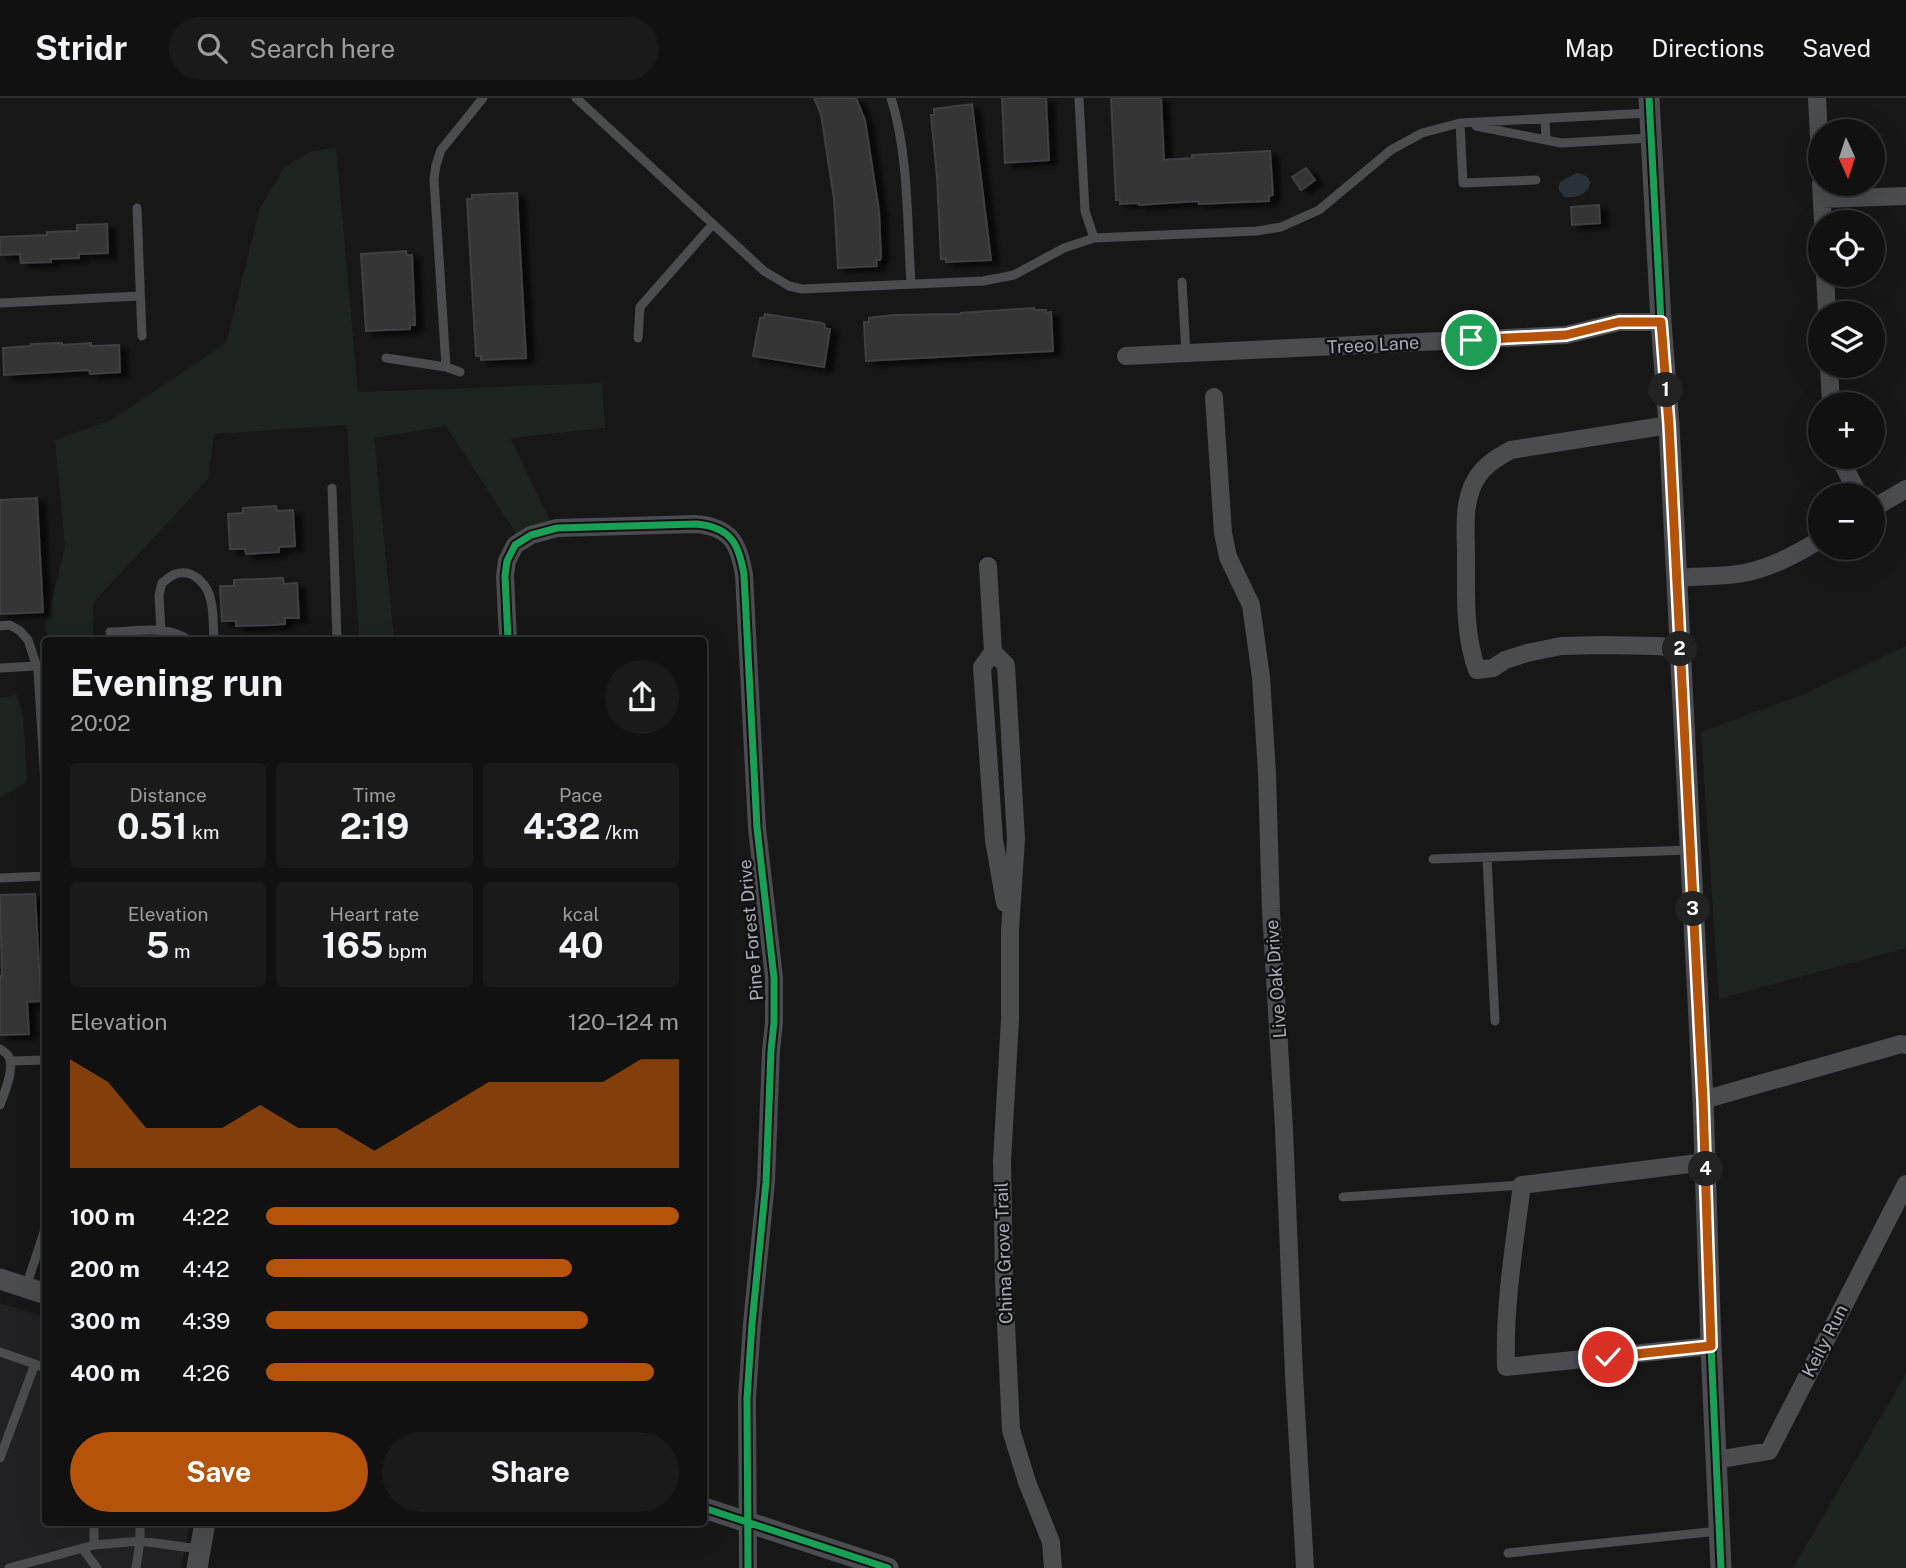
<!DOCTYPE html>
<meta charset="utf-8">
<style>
body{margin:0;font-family:"Public Sans",sans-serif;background:#1a1a1a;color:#f1f3f6;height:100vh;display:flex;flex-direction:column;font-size:26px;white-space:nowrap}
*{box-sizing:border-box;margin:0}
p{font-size:23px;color:#9c9d9f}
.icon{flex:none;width:38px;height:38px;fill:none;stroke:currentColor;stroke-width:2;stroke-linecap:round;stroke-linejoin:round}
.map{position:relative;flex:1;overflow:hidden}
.side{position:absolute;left:42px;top:539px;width:665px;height:889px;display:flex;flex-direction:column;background:#111;border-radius:7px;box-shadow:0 7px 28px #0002,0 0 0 2px #303131}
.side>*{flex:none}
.needle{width:46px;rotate:177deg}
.tools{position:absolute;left:1808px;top:21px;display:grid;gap:14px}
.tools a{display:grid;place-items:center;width:77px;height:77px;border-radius:50%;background:#111;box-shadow:0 7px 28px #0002,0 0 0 2px #303131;font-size:35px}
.pin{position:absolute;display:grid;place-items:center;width:60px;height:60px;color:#fff;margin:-30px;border:4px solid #fff;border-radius:50%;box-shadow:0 2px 7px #0007}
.km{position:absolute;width:35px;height:35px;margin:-18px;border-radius:50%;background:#222;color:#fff;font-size:19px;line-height:35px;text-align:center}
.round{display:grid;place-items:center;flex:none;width:74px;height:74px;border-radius:37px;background:#1a1a1a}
.overview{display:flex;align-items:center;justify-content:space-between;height:119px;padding:0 28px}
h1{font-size:38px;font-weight:700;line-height:52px}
.metrics{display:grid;grid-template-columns:repeat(3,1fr);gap:10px;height:119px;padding:7px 28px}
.metrics div{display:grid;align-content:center;border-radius:7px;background:#1a1a1a;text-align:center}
.metrics b{font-size:35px;font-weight:700}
.metrics small{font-size:19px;font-weight:400}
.metrics p{font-size:19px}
.chart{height:196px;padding:14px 28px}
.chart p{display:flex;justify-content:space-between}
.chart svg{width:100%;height:126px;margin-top:7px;fill:#b45309;opacity:.7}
.button{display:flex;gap:14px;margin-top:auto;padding:14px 28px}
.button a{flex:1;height:80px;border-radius:42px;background:#b45309;color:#fff;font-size:28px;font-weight:700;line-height:80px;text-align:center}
.button a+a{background:#1a1a1a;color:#f1f3f6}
ul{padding:0 28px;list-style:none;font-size:23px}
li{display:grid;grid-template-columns:112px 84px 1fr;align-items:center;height:52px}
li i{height:18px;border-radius:9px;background:#b45309}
header{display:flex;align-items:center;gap:42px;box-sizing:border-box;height:98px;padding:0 35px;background:#111;border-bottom:2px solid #303131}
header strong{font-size:33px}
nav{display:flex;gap:38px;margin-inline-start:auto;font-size:24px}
.search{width:490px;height:63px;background:#1a1a1a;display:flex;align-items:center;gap:18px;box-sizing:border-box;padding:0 24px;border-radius:38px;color:#9c9d9f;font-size:26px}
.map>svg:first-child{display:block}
.built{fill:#212123}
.green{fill:#1d241e}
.water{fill:#2a3239}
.building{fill:#353536;stroke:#3f4043;stroke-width:2;filter:url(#shadow)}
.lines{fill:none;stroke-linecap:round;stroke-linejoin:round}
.service{stroke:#4b4c50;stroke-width:9}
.minor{stroke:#4b4c50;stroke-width:18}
.tertiary{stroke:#4b4c50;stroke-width:21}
.cycleway-casing{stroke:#111113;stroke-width:11}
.cycleway{stroke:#1a9f57;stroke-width:7}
.route-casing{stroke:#fff;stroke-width:14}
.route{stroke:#b45309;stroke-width:9}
.labels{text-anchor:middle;stroke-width:5;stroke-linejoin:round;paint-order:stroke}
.street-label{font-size:18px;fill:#a8adb8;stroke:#111113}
</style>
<header>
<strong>Stridr</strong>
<div class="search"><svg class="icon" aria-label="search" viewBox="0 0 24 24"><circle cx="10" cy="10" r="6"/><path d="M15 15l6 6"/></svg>Search here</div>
<nav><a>Map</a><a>Directions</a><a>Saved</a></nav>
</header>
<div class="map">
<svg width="1906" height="1470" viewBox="0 0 1906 1470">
<defs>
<filter id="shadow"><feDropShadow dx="8" dy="4.5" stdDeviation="2" flood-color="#0009"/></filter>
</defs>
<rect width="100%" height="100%" fill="#171717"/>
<path class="built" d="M0,1205L45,1219L46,1424L190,1425L181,1470H0Z"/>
<path class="green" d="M336,49L358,294L602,285L605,330L510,340L550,422L517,437L446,328L374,340L394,542H359L347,327L214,336L208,381L93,505V542H49L45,530L65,448L55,342L111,322L226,245L260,110L284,70L309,54Z
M1906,548V850L1719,901L1701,634L1804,596Z
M17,597L23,618L27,684L0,700V600Z
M1906,1274V1470H1793L1904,1279Z"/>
<path class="water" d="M1576,75C1600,77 1591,102 1564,99L1558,91L1560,84Z"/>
<path class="building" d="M814,0H856L865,22L879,113L881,159L880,162H876L877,168L838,170L834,101L821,16Z
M1002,0H1046L1049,62L1005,65Z
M1111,0H1161L1164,62L1192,60V57L1270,53L1273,97L1269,98V103L1199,106L1198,103L1139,107V105L1120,106V102H1116Z
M972,6L991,162L946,164V161H941L937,79L931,17H934V11Z
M1306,70L1315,82L1301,92L1292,79Z
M517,95L526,260L481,262V258H476L467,101H472V97Z
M1599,107L1600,125L1572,127L1571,109Z
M107,126L108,155L79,156V160L51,161V164L21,165L20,156L0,157V139L47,137V134L77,133V127Z
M406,153L407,157H412L415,227H410V231L366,233L361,156Z
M1034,210V212H1046V215L1051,214L1053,253L866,263L864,224H869V220L894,217L961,216V215Z
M765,216L822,225L825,227L824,230L830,231L824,269L753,258L760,220H764Z
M62,245V247L91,245V248L119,247L120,274L90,276L89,272L4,277L3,250L31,248V246Z
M37,400L43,514L0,516V402Z
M276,408L277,413L293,412L295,448L279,449V454L246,456L245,451H230L228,416L243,415V410Z
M283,480L284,486L297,485L299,520H285V526L271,527L236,528V523H222L220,488H234V482Z
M35,796L41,903L27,904L29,936L0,937V878H2L0,797Z"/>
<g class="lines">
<path class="service" d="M576,0L764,173L789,188L802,191L983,183L1014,177L1064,150L1094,140L1257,133L1281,129L1319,112L1391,52L1422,35L1460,25L1649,15
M891,0C909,57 907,126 911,186
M1079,0L1085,113L1094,140
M1545,21L1546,42
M1460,25L1463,85L1536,82
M1476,28L1561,45L1650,40
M137,110L142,238
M1182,184L1186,256
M0,205L140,198
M638,240L640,209L713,126
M386,260L446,269L460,274
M446,269L434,81L436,67L441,52L483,0
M332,390L337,542
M0,528L10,527L20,533L28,542L38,572L46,701
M161,533L159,497L162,485C166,482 171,477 176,476C193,470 208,487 211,503C214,516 213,530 214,542
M110,534C135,534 168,526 188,542
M0,570L36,568
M1487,759L1495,923
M1433,761L1690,752
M0,780L46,778
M0,951C3,953 7,955 9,959C15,971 4,996 0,1007
M10,963L46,962
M1343,1099L1522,1087
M26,1189L46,1128
M0,1254L46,1270
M0,1360L35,1266
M94,1447V1424
M82,1450L97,1470
M1508,1455L1719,1433
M9,1470L94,1447L140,1443L199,1451
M136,1470L140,1443V1424"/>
<path class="minor" d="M1817,0L1820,59
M1821,86L1823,124
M1822,101L1906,98
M1825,177L1827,215
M1126,258L1566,237L1619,224H1661
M1829,268L1831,306
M1214,299L1223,435L1228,459L1251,507L1261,579L1267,676L1271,813L1284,1031L1294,1277L1305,1470
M1669,327L1511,352C1494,361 1480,370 1472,389C1463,411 1466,435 1466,459C1466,497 1464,536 1477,572L1493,570L1505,562L1527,555L1561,548L1603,547L1657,548L1680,550
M1839,359L1859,397
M1872,411L1906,391
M988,468L993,554L982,569L994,742L1005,805
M1677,480C1699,478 1722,479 1744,475C1771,470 1796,456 1820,442
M508,542L505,478L507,463L515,447L531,437L557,430L696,426C731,429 739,446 744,477L757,730L774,880V924L771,953L766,1084L752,1226L747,1300L748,1470
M993,554L1006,567L1016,741L1010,832V921L1002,1063L1004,1183L1011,1332L1027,1384L1051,1444L1053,1470
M1703,1002L1901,946L1906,947
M1706,1064L1522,1087C1514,1148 1504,1209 1506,1269L1711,1248
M1716,1362L1769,1353L1906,1086"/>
<path class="tertiary" d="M1649,0L1661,224L1669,327L1703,1002L1711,1248L1721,1470
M0,1181L46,1196
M704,1410L888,1470
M197,1470L205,1424"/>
<g class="cycleway-casing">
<path id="cycleway" d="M1649,0L1661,224L1669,327L1703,1002L1711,1248L1721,1470
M508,542L505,478L507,463L515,447L531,437L557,430L696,426C731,429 739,446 744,477L757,730L774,880V924L771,953L766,1084L752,1226L747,1300L748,1470
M704,1410L888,1470"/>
</g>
<use href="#cycleway" class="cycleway"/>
</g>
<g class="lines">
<g class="route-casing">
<path id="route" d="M1471,242L1566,237L1619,224H1661L1669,327L1703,1002L1711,1248L1608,1259"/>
</g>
<use href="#route" class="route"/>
</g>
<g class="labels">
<g class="street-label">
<text transform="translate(1373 247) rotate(-3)" y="6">Treeo Lane</text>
<text transform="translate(751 832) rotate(-95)" y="6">Pine Forest Drive</text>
<text transform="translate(1276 881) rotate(-94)" y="6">Live Oak Drive</text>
<text transform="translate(1004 1155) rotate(-92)" y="6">China Grove Trail</text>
<text transform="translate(1825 1243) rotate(-63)" y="6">Keily Run</text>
</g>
</g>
</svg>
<div class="tools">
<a><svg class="needle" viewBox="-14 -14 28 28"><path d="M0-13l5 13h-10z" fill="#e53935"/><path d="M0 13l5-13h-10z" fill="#9c9d9f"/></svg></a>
<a><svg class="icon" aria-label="locate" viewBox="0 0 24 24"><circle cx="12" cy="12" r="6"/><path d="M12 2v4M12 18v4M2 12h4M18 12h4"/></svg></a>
<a><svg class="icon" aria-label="layers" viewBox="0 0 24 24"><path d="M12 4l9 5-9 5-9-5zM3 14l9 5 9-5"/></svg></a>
<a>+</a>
<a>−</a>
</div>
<div class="pin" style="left:1471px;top:242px;background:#1e9e55"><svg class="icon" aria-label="arrive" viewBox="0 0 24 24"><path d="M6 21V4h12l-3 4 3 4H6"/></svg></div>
<div class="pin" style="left:1608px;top:1259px;background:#d93025"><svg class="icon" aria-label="check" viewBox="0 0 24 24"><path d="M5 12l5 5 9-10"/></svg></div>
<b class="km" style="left:1666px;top:292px">1</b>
<b class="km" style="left:1680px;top:551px">2</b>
<b class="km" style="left:1693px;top:811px">3</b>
<b class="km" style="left:1706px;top:1071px">4</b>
<section class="side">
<div class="overview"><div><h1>Evening run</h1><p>20:02</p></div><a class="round"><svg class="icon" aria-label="share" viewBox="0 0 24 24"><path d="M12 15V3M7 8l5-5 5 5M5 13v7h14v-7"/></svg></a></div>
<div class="metrics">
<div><p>Distance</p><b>0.51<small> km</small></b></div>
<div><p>Time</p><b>2:19</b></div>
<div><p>Pace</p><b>4:32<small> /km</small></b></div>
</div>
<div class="metrics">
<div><p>Elevation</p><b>5<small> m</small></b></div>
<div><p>Heart rate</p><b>165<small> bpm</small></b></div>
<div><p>kcal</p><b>40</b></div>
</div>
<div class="chart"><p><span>Elevation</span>120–124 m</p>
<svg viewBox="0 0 160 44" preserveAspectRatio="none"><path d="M0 44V6L10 14L20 30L30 30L40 30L50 22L60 30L70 30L80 38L90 30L100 22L110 14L120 14L130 14L140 14L150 6L160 6V44z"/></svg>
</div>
<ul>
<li><b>100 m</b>4:22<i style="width:100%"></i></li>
<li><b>200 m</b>4:42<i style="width:74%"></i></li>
<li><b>300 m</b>4:39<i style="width:78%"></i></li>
<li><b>400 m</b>4:26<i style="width:94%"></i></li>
</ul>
<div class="button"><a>Save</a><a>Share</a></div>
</section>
</div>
